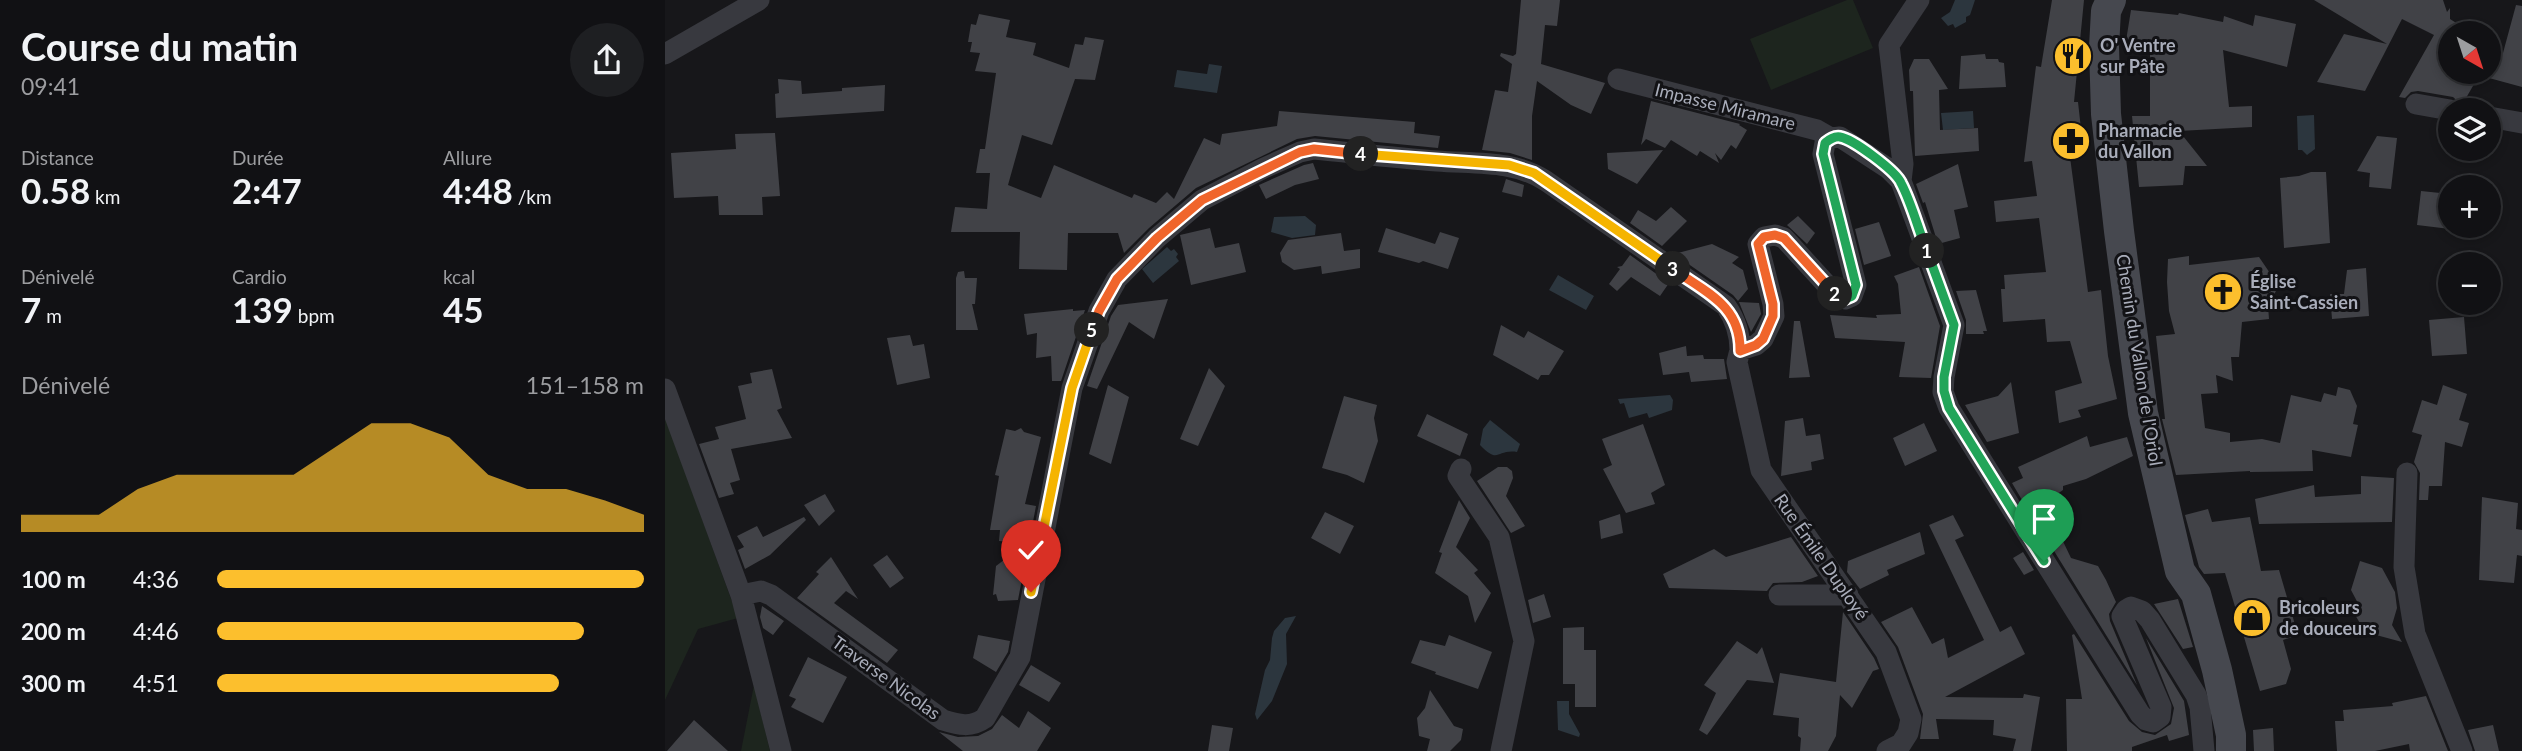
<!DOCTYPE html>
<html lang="fr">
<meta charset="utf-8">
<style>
body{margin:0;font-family:Lato,sans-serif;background:#1e1f22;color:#f1f3f6;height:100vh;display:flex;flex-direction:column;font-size:26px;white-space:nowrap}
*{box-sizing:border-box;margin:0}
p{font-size:23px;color:#9c9da0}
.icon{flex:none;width:38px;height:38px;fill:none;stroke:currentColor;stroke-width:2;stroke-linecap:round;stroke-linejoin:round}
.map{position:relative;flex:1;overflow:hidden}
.details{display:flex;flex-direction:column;background:#111114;width:665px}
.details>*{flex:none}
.needle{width:46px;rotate:141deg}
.buttons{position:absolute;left:1773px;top:21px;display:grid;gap:14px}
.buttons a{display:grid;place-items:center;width:63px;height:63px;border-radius:50%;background:#111114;box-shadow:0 4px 10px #0003,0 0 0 2px #303134;font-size:35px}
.pin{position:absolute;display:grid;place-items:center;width:60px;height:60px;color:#fff;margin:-72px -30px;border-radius:50% 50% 50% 0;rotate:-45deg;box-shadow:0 0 7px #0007}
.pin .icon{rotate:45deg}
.km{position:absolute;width:35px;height:35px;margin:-18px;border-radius:50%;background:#222;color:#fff;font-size:19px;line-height:35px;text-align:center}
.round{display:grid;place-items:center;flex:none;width:74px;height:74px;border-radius:37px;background:#1e1f22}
.overview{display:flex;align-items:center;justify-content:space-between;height:119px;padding:0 21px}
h1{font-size:38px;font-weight:700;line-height:52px}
.figures{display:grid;grid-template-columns:repeat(3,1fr);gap:10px;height:119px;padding:7px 21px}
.figures div{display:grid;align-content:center}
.figures b{font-size:35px;font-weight:700}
.figures small{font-size:19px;font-weight:400}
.figures p{font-size:19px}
.chart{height:196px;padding:14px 21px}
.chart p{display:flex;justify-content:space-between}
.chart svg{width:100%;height:126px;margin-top:7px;fill:#fcbf2d;opacity:.7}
ul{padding:0 21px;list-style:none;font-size:23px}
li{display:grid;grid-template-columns:112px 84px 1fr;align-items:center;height:52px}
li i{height:18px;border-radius:9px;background:#fcbf2d}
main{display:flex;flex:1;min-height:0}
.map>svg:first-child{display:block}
.green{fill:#1d251e}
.water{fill:#2c363e}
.building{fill:#414247}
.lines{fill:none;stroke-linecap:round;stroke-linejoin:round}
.street{stroke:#38393f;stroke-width:21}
.secondary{stroke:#46484f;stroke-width:30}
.split-1-casing{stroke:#fff;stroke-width:14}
.split-2-casing{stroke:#fff;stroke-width:14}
.split-3-casing{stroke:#fff;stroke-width:14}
.split-4-casing{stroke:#fff;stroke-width:14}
.split-5-casing{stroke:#fff;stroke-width:14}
.split-6-casing{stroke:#fff;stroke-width:14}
.split-1{stroke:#22a559;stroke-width:9}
.split-2{stroke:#22a559;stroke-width:9}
.split-3{stroke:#f0652b;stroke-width:9}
.split-4{stroke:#f5b400;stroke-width:9}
.split-5{stroke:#f0652b;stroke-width:9}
.split-6{stroke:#f5b400;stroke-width:9}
.labels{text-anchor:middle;stroke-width:6;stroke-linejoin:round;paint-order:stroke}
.poi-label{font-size:18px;font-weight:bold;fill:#a9adba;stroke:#121215;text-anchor:start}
.street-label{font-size:18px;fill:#a9adba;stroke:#121215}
</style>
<main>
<section class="details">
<div class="overview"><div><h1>Course du matin</h1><p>09:41</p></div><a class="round"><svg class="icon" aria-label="share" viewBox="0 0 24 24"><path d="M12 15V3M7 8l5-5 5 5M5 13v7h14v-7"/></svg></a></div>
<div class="figures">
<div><p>Distance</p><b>0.58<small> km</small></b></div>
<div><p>Durée</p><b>2:47</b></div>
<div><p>Allure</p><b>4:48<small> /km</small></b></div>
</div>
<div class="figures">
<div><p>Dénivelé</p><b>7<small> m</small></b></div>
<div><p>Cardio</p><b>139<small> bpm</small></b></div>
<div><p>kcal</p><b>45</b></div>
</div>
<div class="chart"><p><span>Dénivelé</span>151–158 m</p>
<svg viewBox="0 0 160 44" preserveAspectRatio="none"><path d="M0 44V38L10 38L20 38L30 29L40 24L50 24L60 24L70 24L80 15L90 6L100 6L110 11L120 24L130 29L140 29L150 33L160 38V44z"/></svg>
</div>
<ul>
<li><b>100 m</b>4:36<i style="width:100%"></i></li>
<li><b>200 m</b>4:46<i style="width:86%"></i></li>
<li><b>300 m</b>4:51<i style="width:80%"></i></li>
</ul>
</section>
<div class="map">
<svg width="1857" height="751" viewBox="0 0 1857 751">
<rect width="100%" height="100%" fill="#17171a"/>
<path class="green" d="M1182,0H1188L1208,48L1106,90L1085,39Z
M0,417L73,618L33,629L0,700Z
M89,685L105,751H76Z"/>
<path class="water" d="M1290,0H1310L1305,15L1301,17V22L1290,28L1288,24L1283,26L1276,18L1285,12Z
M544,64L557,66L552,93L509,87L512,70L542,74Z
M1308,111L1309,128L1278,130L1276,113Z
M1649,115L1650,149L1642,155L1637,150H1633L1632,116Z
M640,216L651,225L650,235L627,238L606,232L609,217Z
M502,247L506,251L509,249L513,254L511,257L514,261L488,283L477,269Z
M893,275L929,296L921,310L884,290Z
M1005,395L1008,400L1007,410L984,418L982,413L964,418L959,403L955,404L953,399Z
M825,420L855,444L852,452C831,449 834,465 815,445L818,429Z
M631,616L621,634L622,664L607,701L592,720L590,714L600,670L605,660L607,638L609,631L620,618Z
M892,701H904V714L915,734L914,737L893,730Z"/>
<path class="building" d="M856,0H895L892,26L880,25L876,64L940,83L926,114L906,105L872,81L867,116V160L845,153L817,150L830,90L843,92L847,64L835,56L836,53L848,56L851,54Z
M1387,0H1419L1409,102H1413L1419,156L1405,157L1423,292L1436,290L1443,356L1452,399L1413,410L1416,417L1394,423L1390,391L1417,383L1405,341L1382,342L1380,319L1338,322L1336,289H1340L1339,275L1381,272L1374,218L1331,222L1329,201L1372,196L1367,161L1359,162L1371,66L1376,67Z
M1649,0H1778L1782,12L1785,8V19L1807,33H1785V72H1816L1797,105L1788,97L1753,91L1746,92L1740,98L1734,97L1769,35L1737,19L1700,91L1652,82L1679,34L1722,44Z
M1851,5L1857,6V87L1824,78V44L1838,53Z
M1466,10L1513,15L1514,13L1558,22L1559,16L1588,26L1590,15L1631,24L1622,67L1558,50L1564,107L1587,106V127L1514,131L1542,166H1520L1518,185L1474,187L1467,116H1485V52L1460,47Z
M314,14L345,20L341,37L371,43L368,55L404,68L410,44L418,45L420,37L439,40L430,80L410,79L387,145L357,135L343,185L376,198L389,165L467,198L469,194L491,203L502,192L509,199L539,138L555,145L557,134L612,126L614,111L750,122L749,133L775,136L773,148L650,136L632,139L531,188L484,228L459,253L453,233H403L402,270L354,269L355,232H286L290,207L322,209L325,173H311L315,149H320L331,73L310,71L315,53L305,52L307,42H303L306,24L311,25Z
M1320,54L1321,59H1333L1334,62L1339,63L1341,87L1294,89L1296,56Z
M1249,59H1264L1283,89L1274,90L1275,130L1313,128L1314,151L1250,156L1248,91H1245L1244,70Z
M113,79L136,81L137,94L177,91V88L220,85L219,111L111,118L110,94L114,93Z
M986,101L1075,124L1074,125L1082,130L1071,149L1066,145L1056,160L1050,153L1054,163L1035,151L1032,156L1006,140L1000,148L981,139L976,145Z
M110,133L115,196L97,197L98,215H54L53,196L9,198L6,153L71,149L70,134Z
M1712,136L1732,138L1726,189L1704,187L1705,173L1692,171Z
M998,150L972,184L943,169L942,153Z
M648,163L654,179L630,185L601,199L594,185L639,165Z
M1293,164L1303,207L1289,210L1295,238L1273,244L1260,202L1258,203L1251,184Z
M1646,172H1661L1665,243L1619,248L1615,178L1634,176Z
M841,179L859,185L857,197L837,192Z
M1756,191L1785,194V229L1752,225Z
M1006,207L1022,221L997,246L965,223L973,210L991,221Z
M1133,216L1150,233L1142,244L1122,225Z
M1214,222L1226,256L1199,265L1190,229Z
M545,228L550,248L574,243L581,272L526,285L515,235Z
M721,228L770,244L775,232L794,238L783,269L758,261L754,263L713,252Z
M676,233L679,251L695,249V268L657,274L656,266L629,270L617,262L615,253L623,240Z
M1047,244L1074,257L1067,263L1078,270L1083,289L1073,301L1068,295L1009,254Z
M965,255L1004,283L995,296L966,277L952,291L944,284L955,269L952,267L957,266Z
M1524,256V265L1594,257L1611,282L1612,289L1603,306L1604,319L1577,322L1574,357H1566L1568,381L1551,375L1553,393L1536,394L1540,428L1565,433V442L1597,439L1615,443L1626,395L1656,402L1659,393L1671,396L1673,387L1685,390L1692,406L1688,424L1693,425L1686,457L1647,450L1648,471L1585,472V471L1511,475L1497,419H1500L1491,336L1510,334L1504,311L1502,282L1503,259Z
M1254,267L1275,326L1266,378L1234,377L1240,342L1170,338L1165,315L1212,318L1211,315L1236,314L1233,284L1229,276Z
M1701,268L1704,316L1667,319L1665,294H1679L1682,270Z
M299,271L300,278H312L310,304H307L313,330H291V278L293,272Z
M1311,290L1322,331H1318L1319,334H1301V320L1291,291Z
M503,299L489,339L464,322L432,389L422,386L446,316L453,305Z
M1074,302L1094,303L1096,314L1086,332Z
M408,309V311L420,310L396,381H387L386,356L371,358L372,333L362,335L359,314Z
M1799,317L1802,354L1767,356L1764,320Z
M1129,321H1135L1145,377L1124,378Z
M836,325L859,338L863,331L899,351L884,375H876L873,380L828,355Z
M245,335L248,346L259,344L265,378L232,385L222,338Z
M1021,346L1022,356L1038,355L1039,359H1059L1062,379L1026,382L1024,372L998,375L994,353Z
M544,368L560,386L533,446L515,439Z
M107,369L117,408L112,410L127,438L66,449L75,480L65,483L69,494L54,498L34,444L54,439L50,427L81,419L73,386L87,383L85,373Z
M1346,382L1354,433L1322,442L1300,405L1333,396Z
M443,385L464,397L446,464L424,454Z
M1778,385L1802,394L1794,420L1804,423L1797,447L1780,442L1777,486H1764L1763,500H1754L1755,473L1749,462L1757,435L1747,432L1757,400L1772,405Z
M679,396L712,405L709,418L713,441L699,483L682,475L657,468Z
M762,414L803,434L795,456L752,436Z
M1138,418L1141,436L1155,434L1159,459L1146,462L1147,470L1116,476L1120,421Z
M1259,423L1272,451L1240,466L1228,438Z
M978,424L1000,485L986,493L990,504L961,513L938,469L947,465L937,439Z
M356,428L359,432L376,437L360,504L371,506L353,600L333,601L331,594L328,595L331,566L361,543L334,541L335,530H325L334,476L330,475L341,429L350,431Z
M1422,436L1425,447L1462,437L1468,456L1421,479L1398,486V490L1388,497L1390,501L1364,512L1347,483L1358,478L1353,467Z
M833,467H842L847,471L848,478L841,496L860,526L846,533L812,481Z
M1696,476L1729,478L1727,522L1594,524L1590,499L1649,485L1650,497L1696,494Z
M160,494L170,511L154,526L139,505Z
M1817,497L1853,503L1851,529L1857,530V556L1852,555L1849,583L1814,580Z
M794,500L805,518L791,547L813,570L809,573L826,593L810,623L803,596L770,573L777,553L774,552Z
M1543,509L1547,522L1585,517L1596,571L1614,570L1633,635L1618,640L1626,669L1621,684L1595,691L1560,573L1539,574L1534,567L1520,515Z
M660,512L689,526L675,554L646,538Z
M955,514L958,533L936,539L934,521Z
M1288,515L1299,536L1290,540L1335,632L1346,626L1360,654L1280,697L1358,698L1359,694L1375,697L1366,751H1348L1351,739L1328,735L1329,720L1271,719L1274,739H1255L1258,714L1233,647L1216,622L1247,607L1267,644L1279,638L1283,658L1319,640L1264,525Z
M139,517L141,520L105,555L80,569L73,550L79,547L72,536L92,526L98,537Z
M1393,531L1406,558L1433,566L1441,580L1451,602L1444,614L1445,621L1472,685L1381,538Z
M1255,532L1260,554L1222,570L1224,575L1195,589L1182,572L1183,561Z
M1126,537L1153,576L1137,582L1108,583L1102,591L1004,588L998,574L1049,549L1061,557Z
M1358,552L1369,570L1359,575L1348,558Z
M222,555L239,578L225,588L208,565Z
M166,557L193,599L181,591L169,603L233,650L222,663L132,598L154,574L151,572Z
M1695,561L1717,568L1730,592L1732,608L1727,625L1737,642L1700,632L1689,613L1696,609L1686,590Z
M879,594L886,617L868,623L863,600Z
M1513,599L1528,647L1518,649L1489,604Z
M97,606L119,621L108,635L98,628L95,617Z
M1178,612L1209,658L1214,669L1208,671L1187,708L1175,695L1171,736L1163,751H1135L1136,738L1133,736L1134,718L1108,715L1115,673L1171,682Z
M919,627V650H931V707H910V684H898V628Z
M1409,634L1464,721L1477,732L1490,735L1506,724L1509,708L1481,638L1519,701L1524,735L1504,741L1502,735L1467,747V751H1402L1401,699H1417L1407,635Z
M313,635L345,641L343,652L331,672L308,658Z
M784,635L827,652L813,689L770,674L771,672L746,663L755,640L780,646Z
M1072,641L1092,654L1097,647L1109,683L1082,680L1042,735L1034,730L1051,693L1039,685Z
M143,657L182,677L158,723L126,707L131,699L124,696Z
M366,665L396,683L384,702L354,685Z
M765,690L789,726L798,729L796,740L785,751H762L765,739L754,736L752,718L760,708Z
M1761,696L1783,751H1745L1744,744L1710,751H1672L1670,721H1679L1678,710L1728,706L1727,703Z
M363,711L386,728L372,751H298L274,732L293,737L313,736L327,729L337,715L354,728Z
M29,720L63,751H2Z
M547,725L568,728L564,751H543Z
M1828,725L1834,751H1810L1803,730Z
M1608,728L1609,751H1589L1588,730Z"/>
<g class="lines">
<path class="street" d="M0,54L94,0
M953,79L1152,130L1166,138
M1751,104L1785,110
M1824,117L1857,123
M1236,181L1238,164L1224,45L1254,0
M1075,350L1072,362L1096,470L1221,652L1246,719L1243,733L1236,744L1222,751
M0,389L76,595L116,751
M796,469L793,476L834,537L859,641L836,751
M1742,473L1739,567L1750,634L1797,751
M76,595L96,591L106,595L278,720C294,725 306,728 320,718L355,657L407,388L434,311L452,279L492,238L537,200L599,168L635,152L649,149C690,153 731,158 772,161C810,164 849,160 881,181L1061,306C1070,319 1075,334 1075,350L1091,345L1098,339L1109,316L1108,304L1093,244L1099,237L1110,235L1119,238L1172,296L1180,299L1187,296L1191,285L1158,154L1160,143L1166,138L1175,137L1224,169L1236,181L1289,325L1279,377L1278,392L1284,408L1475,714L1481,720L1488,722L1495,717L1496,707L1457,616L1461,610L1466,607L1477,611L1485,620L1531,695L1535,707L1539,751
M1114,595H1183"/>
<path class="secondary" d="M1446,0L1441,11L1439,47L1441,114L1454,231L1478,413L1515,571L1531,594L1552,670L1566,735V751"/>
</g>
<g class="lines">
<g class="split-1-casing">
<path id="split-1" d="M1262,251L1289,325L1279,377V391L1284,408L1379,561"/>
</g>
<g class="split-2-casing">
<path id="split-2" d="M1170,294L1180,299L1187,296L1191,285L1158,154L1160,143C1164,140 1169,136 1175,137C1188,139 1231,171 1236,183C1247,204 1253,229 1262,251"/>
</g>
<g class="split-3-casing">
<path id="split-3" d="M1008,269C1040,292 1076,305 1075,351L1091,345L1098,339L1108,316V304L1093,244L1099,237L1110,235L1119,238L1170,294"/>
</g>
<g class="split-4-casing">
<path id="split-4" d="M696,154L844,165L869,173L1008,269"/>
</g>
<g class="split-5-casing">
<path id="split-5" d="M427,330L434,311L452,279L492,238L537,200L635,152L649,149L696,154"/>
</g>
<g class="split-6-casing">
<path id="split-6" d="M366,592L407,388L427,330"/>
</g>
<use href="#split-1" class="split-1"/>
<use href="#split-2" class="split-2"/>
<use href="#split-3" class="split-3"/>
<use href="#split-4" class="split-4"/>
<use href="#split-5" class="split-5"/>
<use href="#split-6" class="split-6"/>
</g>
<defs>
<g id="restaurant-disc" transform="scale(2.0125)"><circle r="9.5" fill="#fcbf2d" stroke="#121215"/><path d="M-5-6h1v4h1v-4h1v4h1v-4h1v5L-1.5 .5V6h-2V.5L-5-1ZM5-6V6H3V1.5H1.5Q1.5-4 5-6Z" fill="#111"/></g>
<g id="pharmacy-disc" transform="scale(2.0125)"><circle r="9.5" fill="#fcbf2d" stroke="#121215"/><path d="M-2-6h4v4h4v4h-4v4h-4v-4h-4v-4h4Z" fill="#111"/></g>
<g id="church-disc" transform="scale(2.0125)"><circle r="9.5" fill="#fcbf2d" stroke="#121215"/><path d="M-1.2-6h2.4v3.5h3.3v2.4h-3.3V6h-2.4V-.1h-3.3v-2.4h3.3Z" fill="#111"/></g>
<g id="shop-disc" transform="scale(2.0125)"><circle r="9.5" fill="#fcbf2d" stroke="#121215"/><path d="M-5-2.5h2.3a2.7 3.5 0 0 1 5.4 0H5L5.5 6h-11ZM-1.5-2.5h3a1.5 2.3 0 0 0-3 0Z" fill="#111"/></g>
</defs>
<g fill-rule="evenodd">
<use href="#restaurant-disc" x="1408" y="56"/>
<use href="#pharmacy-disc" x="1406" y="141"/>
<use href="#church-disc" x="1558" y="292"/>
<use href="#shop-disc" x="1587" y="618"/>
</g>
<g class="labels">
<g class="poi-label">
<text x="1435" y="52">O' Ventre<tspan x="1435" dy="21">sur Pâte</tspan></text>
<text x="1433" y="137">Pharmacie<tspan x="1433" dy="21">du Vallon</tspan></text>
<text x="1585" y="288">Église<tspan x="1585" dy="21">Saint-Cassien</tspan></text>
<text x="1614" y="614">Bricoleurs<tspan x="1614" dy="21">de douceurs</tspan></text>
</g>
<g class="street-label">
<text transform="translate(1060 107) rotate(14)" y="6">Impasse Miramare</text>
<text transform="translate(1474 360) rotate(81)" y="6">Chemin du Vallon de l'Oriol</text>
<text transform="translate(1156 557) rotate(55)" y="6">Rue Émile Duployé</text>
<text transform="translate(221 678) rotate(36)" y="6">Traverse Nicolas</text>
</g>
</g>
</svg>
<div class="buttons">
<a><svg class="needle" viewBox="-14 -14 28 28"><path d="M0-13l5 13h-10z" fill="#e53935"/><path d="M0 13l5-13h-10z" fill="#9c9da0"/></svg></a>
<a><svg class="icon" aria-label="layers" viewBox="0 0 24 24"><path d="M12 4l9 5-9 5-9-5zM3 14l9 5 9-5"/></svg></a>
<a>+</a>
<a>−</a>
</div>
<div class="pin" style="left:1379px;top:561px;background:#1e9e55"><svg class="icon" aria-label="arrive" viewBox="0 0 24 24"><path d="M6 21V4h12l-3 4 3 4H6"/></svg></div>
<div class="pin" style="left:366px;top:592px;background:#d93025"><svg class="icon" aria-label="check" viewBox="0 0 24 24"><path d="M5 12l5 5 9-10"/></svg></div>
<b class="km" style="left:1262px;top:251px">1</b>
<b class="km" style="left:1170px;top:294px">2</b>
<b class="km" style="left:1008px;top:269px">3</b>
<b class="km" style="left:696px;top:154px">4</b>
<b class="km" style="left:427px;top:330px">5</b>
</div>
</main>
